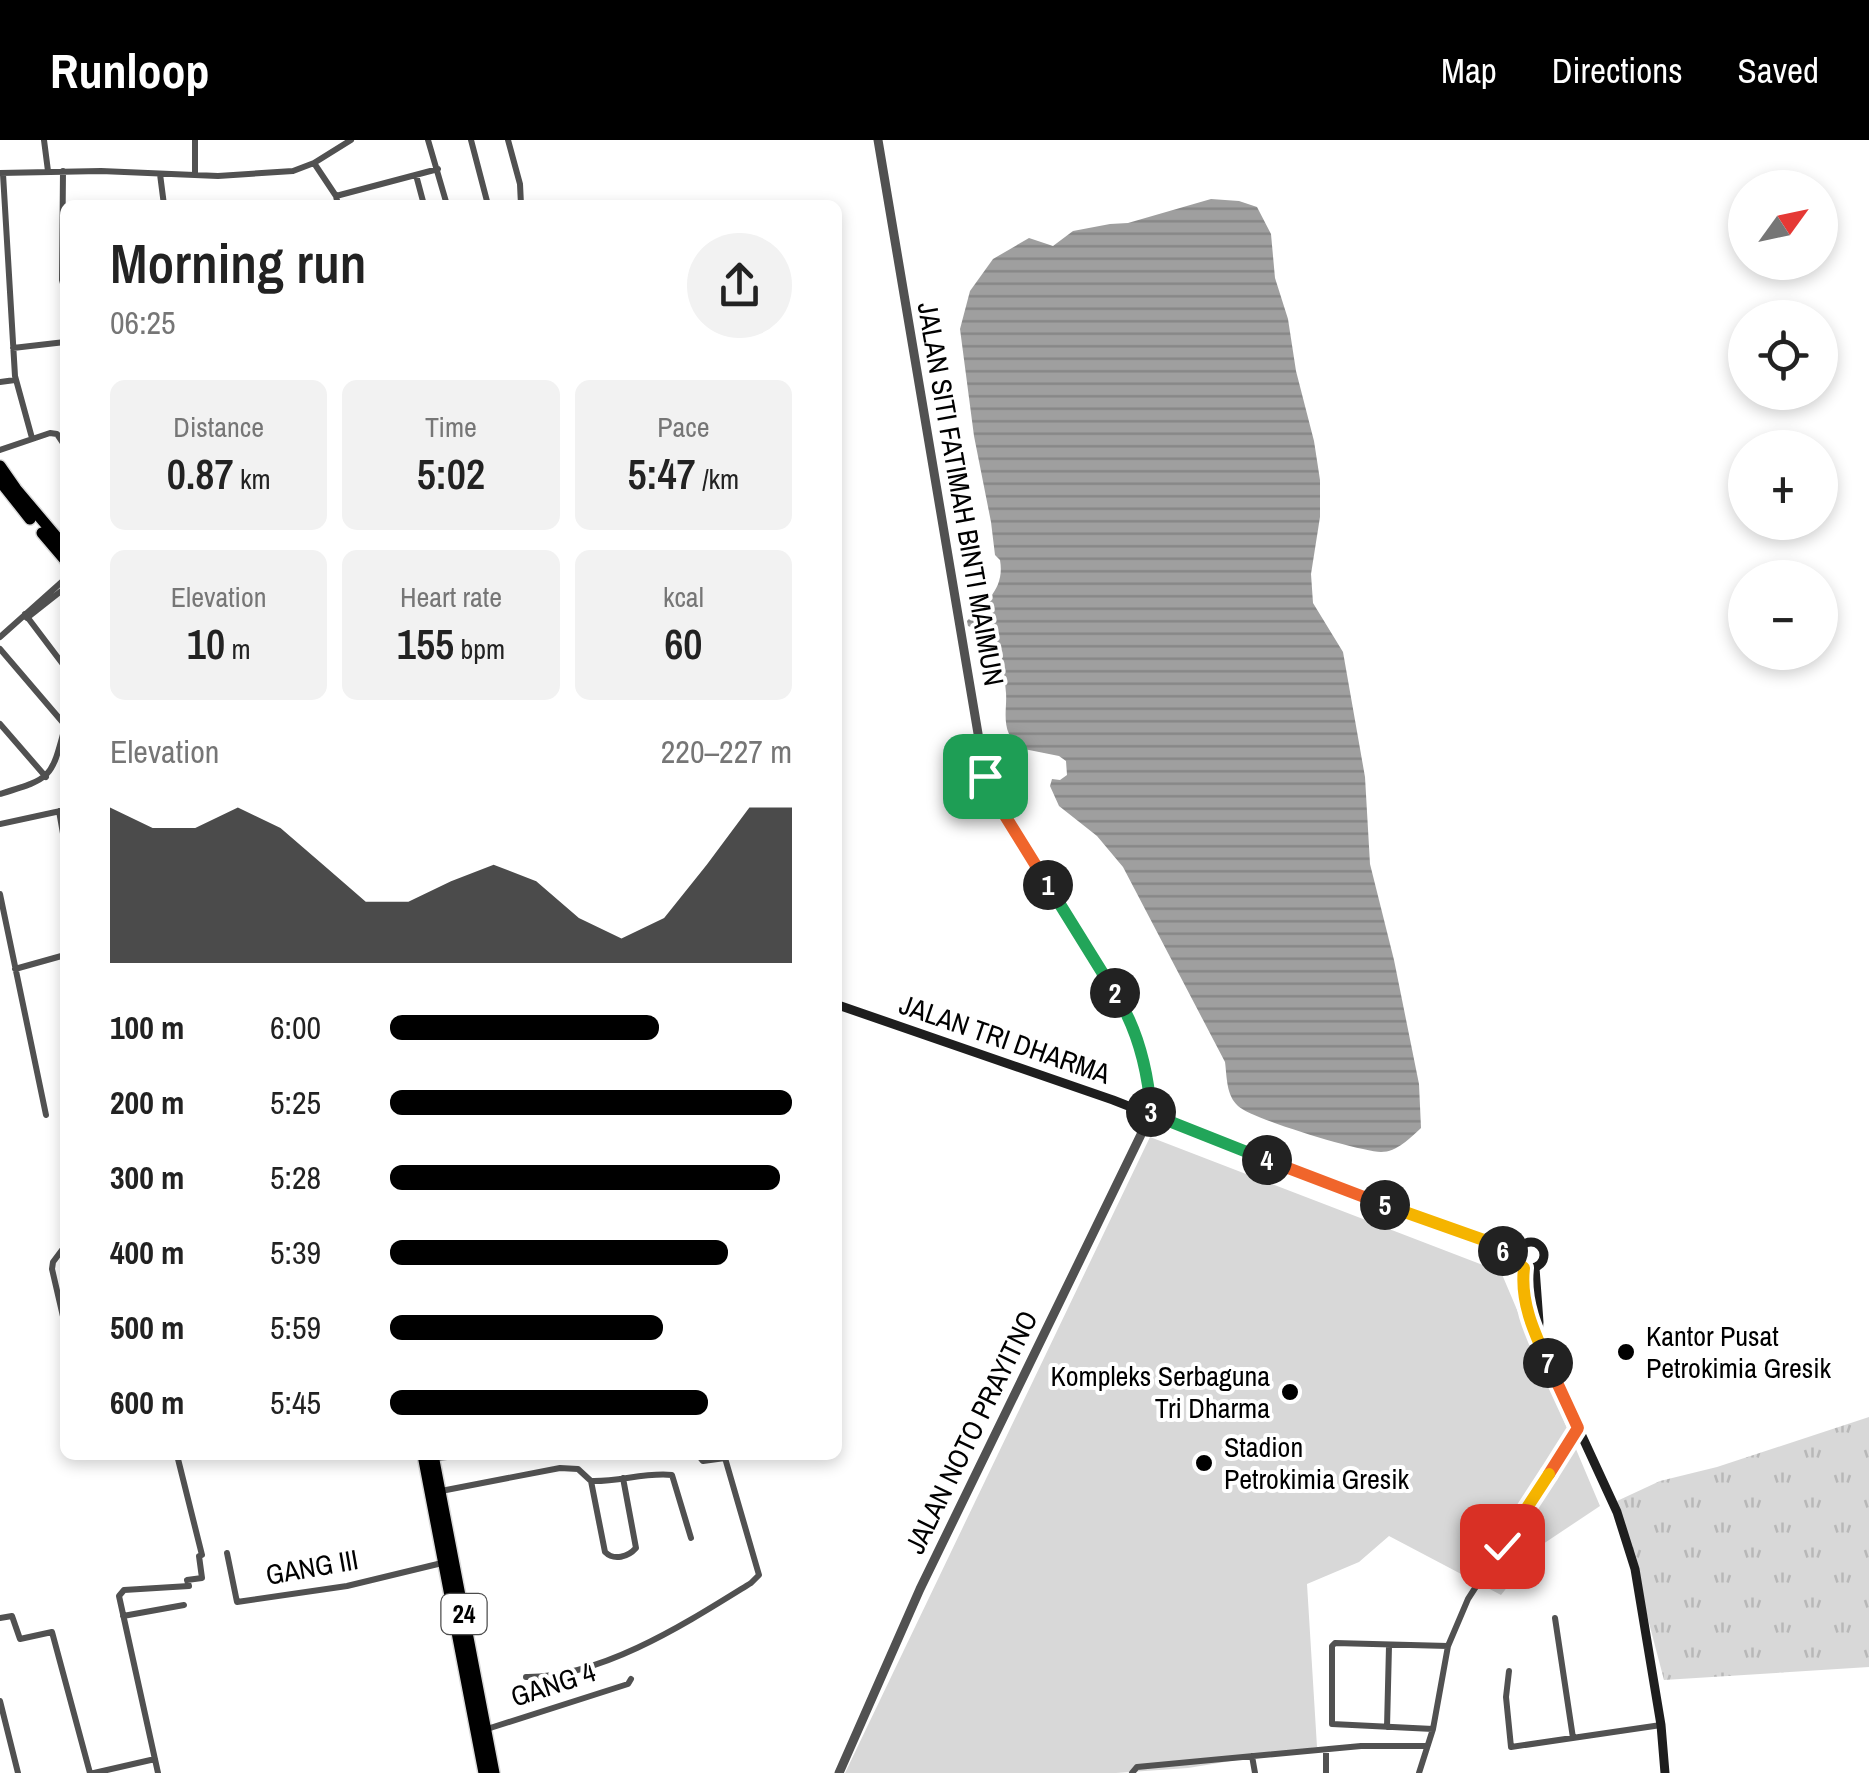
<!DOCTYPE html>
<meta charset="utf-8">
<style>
body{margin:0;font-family:"Archivo Narrow",sans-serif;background:#f2f2f2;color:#222;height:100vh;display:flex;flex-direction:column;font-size:38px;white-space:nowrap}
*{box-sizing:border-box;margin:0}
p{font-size:32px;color:#767676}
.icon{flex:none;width:55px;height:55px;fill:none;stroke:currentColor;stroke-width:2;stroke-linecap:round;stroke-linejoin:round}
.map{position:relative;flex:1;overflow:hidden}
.panel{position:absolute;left:60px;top:60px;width:782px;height:1260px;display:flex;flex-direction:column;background:#fff;border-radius:15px;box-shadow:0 5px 15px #0003}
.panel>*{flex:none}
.needle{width:65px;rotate:57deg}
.controls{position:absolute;left:1728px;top:30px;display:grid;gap:20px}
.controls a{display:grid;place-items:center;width:110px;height:110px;border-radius:50%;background:#fff;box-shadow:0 5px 15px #0003;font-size:50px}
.pin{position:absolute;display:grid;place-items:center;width:85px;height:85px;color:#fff;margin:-42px;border-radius:20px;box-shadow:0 5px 15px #0006}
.km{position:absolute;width:50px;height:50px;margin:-25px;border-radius:50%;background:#222;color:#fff;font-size:28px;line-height:50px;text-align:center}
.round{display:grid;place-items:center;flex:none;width:105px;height:105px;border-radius:52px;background:#f2f2f2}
.summary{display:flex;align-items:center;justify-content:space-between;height:170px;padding:0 50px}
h1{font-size:55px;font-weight:600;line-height:75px}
.metrics{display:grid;grid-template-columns:repeat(3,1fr);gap:15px;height:170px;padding:10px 50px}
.metrics div{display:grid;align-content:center;border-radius:15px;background:#f2f2f2;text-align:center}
.metrics b{font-size:42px;font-weight:600}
.metrics small{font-size:28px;font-weight:400}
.metrics p{font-size:28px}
.chart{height:280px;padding:20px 50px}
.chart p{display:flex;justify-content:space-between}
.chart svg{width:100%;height:180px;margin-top:10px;fill:#000;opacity:.7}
ul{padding:0 50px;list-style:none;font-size:32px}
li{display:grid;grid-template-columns:160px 120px 1fr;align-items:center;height:75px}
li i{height:25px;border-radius:12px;background:#000}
header{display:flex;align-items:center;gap:60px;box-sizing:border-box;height:140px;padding:0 50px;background:#000;color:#fff}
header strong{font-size:48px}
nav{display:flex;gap:55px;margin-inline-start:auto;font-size:35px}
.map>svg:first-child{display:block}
.grass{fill:url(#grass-tufts)}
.park{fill:#d8d8d8}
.water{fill:url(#water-rules)}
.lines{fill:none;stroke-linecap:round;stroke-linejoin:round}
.trunk-casing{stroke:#dbdbdb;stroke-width:14}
.minor{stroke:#515151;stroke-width:6}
.tertiary{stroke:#515151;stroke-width:9}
.secondary{stroke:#1e1e1e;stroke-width:9}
.trunk{stroke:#000;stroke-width:11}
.split-1-casing{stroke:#fff;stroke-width:20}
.split-2-casing{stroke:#fff;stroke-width:20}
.split-3-casing{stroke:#fff;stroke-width:20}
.split-4-casing{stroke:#fff;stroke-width:20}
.split-5-casing{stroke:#fff;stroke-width:20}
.split-6-casing{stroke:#fff;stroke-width:20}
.split-7-casing{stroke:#fff;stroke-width:20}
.split-8-casing{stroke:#fff;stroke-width:20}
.split-9-casing{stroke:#fff;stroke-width:20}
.split-1{stroke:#f0652b;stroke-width:12}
.split-2{stroke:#22a559;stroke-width:12}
.split-3{stroke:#22a559;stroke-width:12}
.split-4{stroke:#22a559;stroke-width:12}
.split-5{stroke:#f0652b;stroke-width:12}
.split-6{stroke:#f5b400;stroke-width:12}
.split-7{stroke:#f5b400;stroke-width:12}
.split-8{stroke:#f0652b;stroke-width:12}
.split-9{stroke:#f5b400;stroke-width:12}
.poi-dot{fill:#000;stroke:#fff;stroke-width:4}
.labels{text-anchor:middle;stroke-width:8;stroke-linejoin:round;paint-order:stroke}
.shield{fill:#fff;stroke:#4c4c4c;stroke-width:2.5}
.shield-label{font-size:25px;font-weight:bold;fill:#000}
.street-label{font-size:28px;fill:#000;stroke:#fff}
.poi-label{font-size:28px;fill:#000;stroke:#fff;text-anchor:start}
</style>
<header>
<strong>Runloop</strong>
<nav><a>Map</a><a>Directions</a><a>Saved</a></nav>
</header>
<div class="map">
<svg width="1869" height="1633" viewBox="0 0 1869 1633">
<defs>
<pattern id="grass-tufts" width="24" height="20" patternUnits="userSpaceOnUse" patternTransform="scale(2.5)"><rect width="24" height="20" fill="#d8d8d8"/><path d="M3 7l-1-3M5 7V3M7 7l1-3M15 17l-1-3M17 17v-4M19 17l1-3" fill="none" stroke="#b8b8b8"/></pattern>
<pattern id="water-rules" width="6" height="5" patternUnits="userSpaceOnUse" patternTransform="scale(2.5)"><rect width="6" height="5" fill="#9f9f9f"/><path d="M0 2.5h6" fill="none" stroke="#878787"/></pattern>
</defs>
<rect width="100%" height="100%" fill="#fff"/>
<path class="grass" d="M1869,1277V1527L1664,1540L1617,1361L1660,1341L1717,1327Z"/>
<path class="park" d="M1150,997L1501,1132L1600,1366L1540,1406L1501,1455L1389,1396L1359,1422L1307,1444L1317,1607L1188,1628L1116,1633H845Z"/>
<path class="water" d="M1211,59L1239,61L1257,67L1271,94L1275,138L1288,179L1296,231L1314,301L1320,340V377L1311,434L1313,463L1343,512L1365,637L1370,724L1394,820L1419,944L1421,988C1410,998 1397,1012 1381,1012C1361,1012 1251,979 1238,966C1226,955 1227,937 1225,922L1123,727L1097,696L1059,666L1050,646L1052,639L1060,640L1067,635L1066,621L1059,616L1019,608C1016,603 1012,599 1009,594C1003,581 1007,566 1006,553C1004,533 1003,514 995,496L968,486L967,481C986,462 1005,449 1000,420L995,415L991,382L974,296L960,189L970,151L993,119L1029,98L1053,106L1073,91L1110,84L1128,83Z"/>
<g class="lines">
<g class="trunk-casing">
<path id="trunk" d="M0,326L16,349L65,407
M0,341L30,379
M42,393L65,420
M423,1315L484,1633
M433,1315L494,1633"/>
</g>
<path class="minor" d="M44,0L48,31
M428,0L447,65
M471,0L488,65
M508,0L520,44L521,65
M314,23L336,56L338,65
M63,31L62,140L65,151
M0,33L101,31L218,36L293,31L314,23L351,0
M3,34L15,236L32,298
M160,34L164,65
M195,35V0
M416,35L424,65
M336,56L438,29
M13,208L65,202
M0,242L15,240
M0,310L50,293L57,294L65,306
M25,474L65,527
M27,478L65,448
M0,497L65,439
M0,509L65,585
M0,584L46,637
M0,654C52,638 51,639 65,587
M59,671L65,705
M0,684L65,670
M0,754L46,975
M15,829L65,815
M63,1019L65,1027
M65,1106L53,1122L52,1129L65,1185
M435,1318L471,1315
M591,1341L605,1412C614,1421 628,1417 636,1408L623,1338
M441,1351L560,1328L578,1329L591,1341C619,1342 645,1332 672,1335L691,1398
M227,1413L237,1462L347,1446L442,1423
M123,1476L184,1465
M0,1478L12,1476L20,1499L52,1492L90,1633
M1555,1478L1573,1598
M1509,1531L1506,1557L1511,1607L1661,1585
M526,1537C602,1538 688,1482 751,1443L759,1435L725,1318L703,1321L698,1315
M0,1561L18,1633
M1387,1587L1389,1506
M487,1589L628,1544L631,1539
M1433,1589L1332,1584V1506L1335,1503L1448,1506
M1326,1611V1633
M1252,1616L1255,1633
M94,1633L155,1619
M158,1633L119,1456L124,1450L189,1446L187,1440L202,1438L199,1416L202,1415L177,1315
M1132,1633L1137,1627L1361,1606H1427
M1419,1633L1433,1589L1448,1506L1468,1459L1578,1289"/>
<path class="tertiary" d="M839,1633L920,1449L1151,974C1148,939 1139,906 1127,873L996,661L985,635L878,0"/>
<path class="secondary" d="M838,865L1113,960L1319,1041L1495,1104L1521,1125
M1518 1115a13 13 0 1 1 26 0a13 13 0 1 1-26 0Z
M1524,1127L1522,1142L1529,1181L1617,1372L1635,1429L1661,1585L1665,1633
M1535,1128L1539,1182L1538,1195"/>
<use href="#trunk" class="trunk"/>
</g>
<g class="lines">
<g class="split-1-casing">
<path id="split-1" d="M985,636L996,661L1048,745"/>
</g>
<g class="split-2-casing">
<path id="split-2" d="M1048,745L1115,853"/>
</g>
<g class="split-3-casing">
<path id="split-3" d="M1115,853C1137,888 1148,931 1151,972"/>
</g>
<g class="split-4-casing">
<path id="split-4" d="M1151,972V974L1267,1020"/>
</g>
<g class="split-5-casing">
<path id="split-5" d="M1267,1020L1385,1065"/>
</g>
<g class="split-6-casing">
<path id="split-6" d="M1385,1065L1495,1104L1503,1111"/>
</g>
<g class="split-7-casing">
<path id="split-7" d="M1503,1111L1524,1128C1520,1162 1534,1192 1548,1223"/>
</g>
<g class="split-8-casing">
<path id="split-8" d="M1548,1223L1578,1288L1549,1334"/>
</g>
<g class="split-9-casing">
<path id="split-9" d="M1502,1406L1549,1334"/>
</g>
<use href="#split-1" class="split-1"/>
<use href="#split-2" class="split-2"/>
<use href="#split-3" class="split-3"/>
<use href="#split-4" class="split-4"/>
<use href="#split-5" class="split-5"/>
<use href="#split-6" class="split-6"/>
<use href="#split-7" class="split-7"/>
<use href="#split-8" class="split-8"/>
<use href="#split-9" class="split-9"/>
</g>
<g class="poi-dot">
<circle cx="1626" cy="1212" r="10"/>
<circle cx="1290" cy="1252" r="10"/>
<circle cx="1204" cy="1323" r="10"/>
</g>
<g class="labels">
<rect class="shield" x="441.5" y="1454" width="45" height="40" rx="8"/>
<g class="shield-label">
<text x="464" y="1483">24</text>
</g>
<g class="street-label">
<text transform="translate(961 354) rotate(80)" y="10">JALAN SITI FATIMAH BINTI MAIMUN</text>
<text transform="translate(1005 899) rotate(19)" y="10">JALAN TRI DHARMA</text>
<text transform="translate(971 1292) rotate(-64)" y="10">JALAN NOTO PRAYITNO</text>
<text transform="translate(312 1427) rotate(-10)" y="10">GANG III</text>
<text transform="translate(553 1544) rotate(-18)" y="10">GANG 4</text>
</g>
<g class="poi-label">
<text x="1646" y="1206">Kantor Pusat<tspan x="1646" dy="32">Petrokimia Gresik</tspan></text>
<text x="1270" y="1246" text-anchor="end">Kompleks Serbaguna<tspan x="1270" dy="32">Tri Dharma</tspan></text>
<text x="1224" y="1317">Stadion<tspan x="1224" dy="32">Petrokimia Gresik</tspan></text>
</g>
</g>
</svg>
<div class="controls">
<a><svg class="needle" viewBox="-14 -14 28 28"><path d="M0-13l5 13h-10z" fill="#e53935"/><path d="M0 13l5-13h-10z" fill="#767676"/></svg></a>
<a><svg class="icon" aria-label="locate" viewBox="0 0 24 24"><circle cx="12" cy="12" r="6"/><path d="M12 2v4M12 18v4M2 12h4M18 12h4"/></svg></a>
<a>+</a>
<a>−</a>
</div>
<div class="pin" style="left:985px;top:636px;background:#1e9e55"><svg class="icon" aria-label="arrive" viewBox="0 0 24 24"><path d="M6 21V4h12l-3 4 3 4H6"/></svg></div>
<div class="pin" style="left:1502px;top:1406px;background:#d93025"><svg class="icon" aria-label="check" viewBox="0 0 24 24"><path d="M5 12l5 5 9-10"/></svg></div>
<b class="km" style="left:1048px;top:745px">1</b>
<b class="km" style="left:1115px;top:853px">2</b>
<b class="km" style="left:1151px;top:972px">3</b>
<b class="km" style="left:1267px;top:1020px">4</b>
<b class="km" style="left:1385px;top:1065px">5</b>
<b class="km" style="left:1503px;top:1111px">6</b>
<b class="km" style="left:1548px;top:1223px">7</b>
<section class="panel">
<div class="summary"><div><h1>Morning run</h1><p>06:25</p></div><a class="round"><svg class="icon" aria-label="share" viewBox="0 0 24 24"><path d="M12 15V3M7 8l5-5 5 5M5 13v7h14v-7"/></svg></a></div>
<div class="metrics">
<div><p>Distance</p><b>0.87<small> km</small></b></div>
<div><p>Time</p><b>5:02</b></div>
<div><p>Pace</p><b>5:47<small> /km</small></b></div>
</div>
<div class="metrics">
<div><p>Elevation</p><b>10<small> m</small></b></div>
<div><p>Heart rate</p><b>155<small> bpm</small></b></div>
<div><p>kcal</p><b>60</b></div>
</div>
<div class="chart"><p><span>Elevation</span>220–227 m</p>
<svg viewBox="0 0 160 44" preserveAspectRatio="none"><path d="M0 44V6L10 11L20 11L30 6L40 11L50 20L60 29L70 29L80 24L90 20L100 24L110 33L120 38L130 33L140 20L150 6L160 6V44z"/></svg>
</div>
<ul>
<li><b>100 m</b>6:00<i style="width:67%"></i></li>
<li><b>200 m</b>5:25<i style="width:100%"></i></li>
<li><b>300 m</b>5:28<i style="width:97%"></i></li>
<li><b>400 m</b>5:39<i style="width:84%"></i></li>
<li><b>500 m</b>5:59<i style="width:68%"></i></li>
<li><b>600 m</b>5:45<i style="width:79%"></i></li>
</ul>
</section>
</div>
